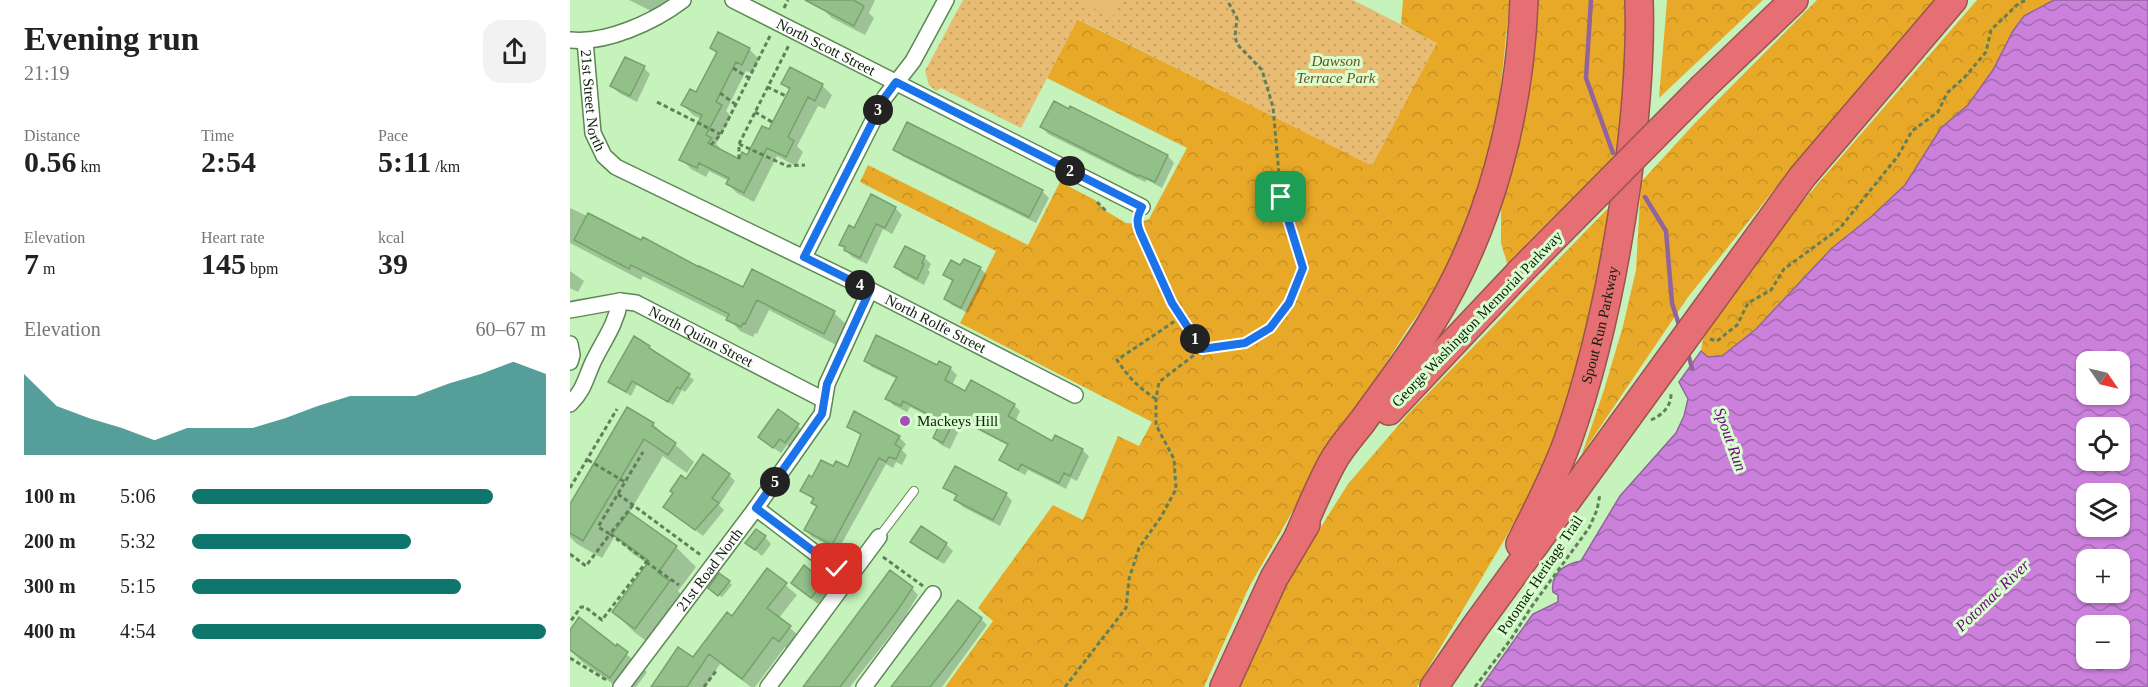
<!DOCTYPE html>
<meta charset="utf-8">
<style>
body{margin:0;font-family:"Times New Roman",serif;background:#f2f2f2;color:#222;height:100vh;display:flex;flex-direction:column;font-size:22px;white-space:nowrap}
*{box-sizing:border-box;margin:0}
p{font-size:20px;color:#767676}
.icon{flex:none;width:33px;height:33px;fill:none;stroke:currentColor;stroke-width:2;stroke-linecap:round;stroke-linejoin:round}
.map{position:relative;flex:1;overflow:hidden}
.drawer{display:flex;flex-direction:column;background:#fff;width:570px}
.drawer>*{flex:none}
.needle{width:39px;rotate:124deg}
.buttons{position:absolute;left:1506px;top:351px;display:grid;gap:12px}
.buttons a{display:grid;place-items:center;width:54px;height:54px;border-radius:12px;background:#fff;box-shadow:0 2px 4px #0004;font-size:30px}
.pin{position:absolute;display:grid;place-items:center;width:51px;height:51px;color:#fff;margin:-26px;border-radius:12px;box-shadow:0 3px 9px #0006}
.km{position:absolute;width:30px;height:30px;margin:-15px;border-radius:50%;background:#222;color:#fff;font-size:16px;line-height:30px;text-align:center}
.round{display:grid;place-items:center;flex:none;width:63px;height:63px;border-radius:18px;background:#f2f2f2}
.summary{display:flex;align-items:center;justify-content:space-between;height:102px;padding:0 24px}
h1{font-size:33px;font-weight:700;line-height:45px}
.stats{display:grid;grid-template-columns:repeat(3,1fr);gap:9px;height:102px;padding:6px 24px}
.stats div{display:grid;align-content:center}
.stats b{font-size:30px;font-weight:700}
.stats small{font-size:16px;font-weight:400}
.stats p{font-size:16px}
.chart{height:168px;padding:12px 24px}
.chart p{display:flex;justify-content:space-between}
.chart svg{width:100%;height:108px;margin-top:6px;fill:#0f766e;opacity:.7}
ul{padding:0 24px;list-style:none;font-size:20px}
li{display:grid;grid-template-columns:96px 72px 1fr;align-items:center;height:45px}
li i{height:15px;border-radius:8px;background:#0f766e}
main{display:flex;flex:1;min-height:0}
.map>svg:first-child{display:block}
.forest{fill:url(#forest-crowns)}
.park{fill:url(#park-dots)}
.pitch{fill:#e8bc72}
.water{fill:url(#water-waves);stroke:#92649d;stroke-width:1.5;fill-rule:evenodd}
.shadow{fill:#0003}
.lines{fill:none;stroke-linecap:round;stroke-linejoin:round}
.stream{stroke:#92649d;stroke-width:4.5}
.building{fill:#93bf89;stroke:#76a16c;stroke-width:1.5}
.lane-casing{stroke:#5d8754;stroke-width:10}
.street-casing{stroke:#5d8754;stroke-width:18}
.highway-casing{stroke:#9a534e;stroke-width:30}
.path{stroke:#617f5a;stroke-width:3;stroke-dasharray:4.5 3;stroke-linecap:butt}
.lane{stroke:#fff;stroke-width:8}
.street{stroke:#fff;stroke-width:15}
.highway{stroke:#e56f73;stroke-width:27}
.highway-bridge-casing{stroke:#9a534e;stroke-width:30;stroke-linecap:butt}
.highway-bridge{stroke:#e56f73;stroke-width:27}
.route-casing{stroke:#fff;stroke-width:12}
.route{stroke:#1a73e8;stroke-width:8}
.poi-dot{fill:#a64eba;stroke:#d9fed0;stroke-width:2}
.labels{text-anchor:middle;stroke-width:6;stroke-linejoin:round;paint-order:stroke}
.street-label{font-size:15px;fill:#0e1f0a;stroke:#d9fed0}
.park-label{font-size:15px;font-style:italic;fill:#6a5122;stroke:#d9fed0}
.poi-label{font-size:15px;fill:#0e1f0a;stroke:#d9fed0;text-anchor:start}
.water-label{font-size:16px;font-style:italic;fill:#6c087e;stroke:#d9fed0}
</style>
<main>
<section class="drawer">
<div class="summary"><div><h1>Evening run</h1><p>21:19</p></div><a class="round"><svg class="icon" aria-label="share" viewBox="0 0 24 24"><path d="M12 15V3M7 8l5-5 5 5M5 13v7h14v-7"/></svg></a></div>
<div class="stats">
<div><p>Distance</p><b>0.56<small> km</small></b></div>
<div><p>Time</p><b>2:54</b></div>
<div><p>Pace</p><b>5:11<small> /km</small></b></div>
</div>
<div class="stats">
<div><p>Elevation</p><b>7<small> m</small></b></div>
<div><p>Heart rate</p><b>145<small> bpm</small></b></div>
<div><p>kcal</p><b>39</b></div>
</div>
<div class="chart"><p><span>Elevation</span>60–67 m</p>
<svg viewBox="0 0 160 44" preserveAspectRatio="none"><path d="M0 44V11L10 24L20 29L30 33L40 38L50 33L60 33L70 33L80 29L90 24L100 20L110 20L120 20L130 15L140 11L150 6L160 11V44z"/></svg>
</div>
<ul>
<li><b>100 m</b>5:06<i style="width:85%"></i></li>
<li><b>200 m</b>5:32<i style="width:62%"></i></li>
<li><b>300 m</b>5:15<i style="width:76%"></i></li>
<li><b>400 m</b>4:54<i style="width:100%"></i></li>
</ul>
</section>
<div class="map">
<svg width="1578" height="687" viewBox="0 0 1578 687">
<defs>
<pattern id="forest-crowns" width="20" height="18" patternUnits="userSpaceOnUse" patternTransform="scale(1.5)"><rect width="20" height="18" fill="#e8a928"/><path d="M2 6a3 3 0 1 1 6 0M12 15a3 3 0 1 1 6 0" fill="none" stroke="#c69122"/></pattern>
<pattern id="park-dots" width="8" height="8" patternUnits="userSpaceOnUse" patternTransform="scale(1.5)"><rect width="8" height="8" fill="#e8bc72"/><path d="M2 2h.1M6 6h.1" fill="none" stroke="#c6a161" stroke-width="1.8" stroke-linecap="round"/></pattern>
<pattern id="water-waves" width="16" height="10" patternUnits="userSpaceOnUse" patternTransform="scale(1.5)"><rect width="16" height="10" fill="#cb81dc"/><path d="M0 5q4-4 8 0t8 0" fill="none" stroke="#a369b1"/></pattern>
</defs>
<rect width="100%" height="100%" fill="#c5f3bb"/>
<path class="forest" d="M833,0H940L928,111L918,163L882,268L839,327L733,493L679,587L634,687H375L423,621L408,608L483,505L513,520L548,436L569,446L582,422L390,323L426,251L290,182L298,165L458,245L490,182L525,200L536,211L556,223L567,224L579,219L617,148L477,78L507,19L802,165L866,43L831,24Z
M961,0H1058L1053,150L938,266L931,243V210L944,153Z
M1097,0H1193L1089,98Z
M1247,0H1365L1349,17L1203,191L1118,297L1012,454L1034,390L1053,326L1066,270L1071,182L1125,123Z
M1407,0H1484L1454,17L1443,31L1423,70L1398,105L1371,128L1335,185L1301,217L1262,248L1186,328L1152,356L1138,357L1131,351L1133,339L1158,298L1212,225Z
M1046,200L1025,314L995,413L965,488L847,687H665L692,626L725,568L778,484L839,413Z"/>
<path class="park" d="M393,0H783L867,43L802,166L508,19L451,128L371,88L366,91L359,85L355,71Z"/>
<path class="pitch" d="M509,0H552L542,18Z"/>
<path class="water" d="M1484,0H1578V687H911L963,614L988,602V595L983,592C980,573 995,564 1011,561L1050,496L1106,433L1114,416L1118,399L1109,382L1131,351L1138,357L1152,356L1186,329L1262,248L1301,217L1335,185L1371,128L1398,105L1423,70L1443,31L1454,16ZM1516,362H1550V394H1516ZM1516,428H1550V460H1516ZM1516,494H1550V526H1516ZM1516,560H1550V592H1516ZM1516,626H1550V658H1516Z"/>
<path class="shadow" d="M59,0H99L91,16Z
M256,0H305L299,13L304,18L295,35L262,18L252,8Z
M142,48L179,49L189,59L182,73L176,71L156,111L161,116L146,144L150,148L149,151L169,161L178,157L200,131L220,91L213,84L252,85L262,95L255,109L248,106L227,146L233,152L226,166L207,156L184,202L167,193L158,184L159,181L139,171L136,177L121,169L111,159L131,119L123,115L113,105L127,94L147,53Z
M74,68L80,74L67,102L49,93L42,86Z
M501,108L598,156L604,163L592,188L577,180L575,182L478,134L472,127Z
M325,149L472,191L479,198L466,223L332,156Z
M0,208L174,289L183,271L264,313L276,324L266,345L199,310L187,334L185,333L183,337L170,331L159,319L73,276L71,280L0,243Z
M325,208L332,215L322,234L313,229L297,264L282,257L271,244Z
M354,257L361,264L358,270L360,272L354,285L333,274L326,267Z
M391,267L410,268L417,275L398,313L382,305L375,299L383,282L375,275Z
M0,271L14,281L8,292L0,288Z
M79,347L124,380L115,392L112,390L103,405L67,384L61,396L40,382Z
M295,360L367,367L370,363L380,368L387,375L382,385L396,393L444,405L450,411L445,422L482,443L512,450L519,456L507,481L501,478L496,489L458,470L455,475L438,466L431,459L439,446L393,422L380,449L371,445L364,438L372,423L340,407L337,412L323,405L317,398L327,379L302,367Z
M209,411L235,432L223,449L217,445L211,453L196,443Z
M83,424L124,462L117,473L93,456L59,513L106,547L126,567L108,591L119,602L85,648L63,631L44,612L78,564L63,554L45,536L32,558L7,544L0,537V507Z
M278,426L329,437L336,444L332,450L337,455L332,465L326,462L323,468L316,464L268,550L242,537L236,530L248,507L243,503L244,500L232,491L243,479L264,469H279L292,436Z
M159,475L165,481L149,505L154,510L133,536L95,507L116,481Z
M375,487L436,494L442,501L430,526L393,507L386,500L388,497Z
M195,537L201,544L192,556L177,543Z
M342,542L376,544L383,551L374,564L349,549Z
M198,570L227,595L209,618L231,638L221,652L215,647L185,687H181L150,664L135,687H83L123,659L162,618Z
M244,575L250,581L249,583L258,592L248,604L229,589Z
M159,582L162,585L152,597L143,591Z
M342,588L348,595L334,618L280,687H235Z
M411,619L417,625L372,687H323Z
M0,632L46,648L47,646L77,672L66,687H47L12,662L0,650Z"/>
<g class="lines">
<path class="stream" d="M1021,0L1016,78L1043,153
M1075,197L1096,231L1102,303L1110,328
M1117,350L1122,368"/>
</g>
<path class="building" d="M235,0H283L294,6L284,26Z
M148,32L180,48L172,65L166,62L146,102L152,105L136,135L142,138L138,143L169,159L172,152L177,155L192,126L199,129L220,88L211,84L220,67L253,84L245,101L238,97L218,137L224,141L216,157L197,148L174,193L156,184L159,178L129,163L127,168L109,160L132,115L111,105L120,89L126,92L147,52L140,48Z
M55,57L75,66L60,96L40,86Z
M484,101L499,109L500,106L598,155L585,182L569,175L568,176L470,127Z
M337,122L473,190L459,217L323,150Z
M301,194L326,207L315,228L306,224L290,258L274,250L275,247L269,245L279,225L284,228Z
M18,213L71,240L73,237L129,267V266L173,287L182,269L265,311L254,334L187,300L175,324L173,323L171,327L156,320L159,314L61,265L59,269L4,240Z
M335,246L355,256L352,263L354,264L347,279L324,267Z
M394,259L411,267L391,308L374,299L383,280L373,275L381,260L390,265Z
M306,335L367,365L369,361L381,367L375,380L395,391L401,380L445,404L438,416L482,441L485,435L513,449L500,476L494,473L489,483L451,464L448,470L429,460L438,444L386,417L373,443L363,438L371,421L333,401L331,406L315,399L327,377L294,361Z
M64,336L80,346L79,348L120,374L110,389L107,387L98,402L62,381L56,392L38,382Z
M57,407L84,423L82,426L106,443L98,455L74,439L13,541L0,533V504Z
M208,409L229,424L215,443L210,439L203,448L188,437Z
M284,411L330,436L325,444L331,448L326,459L319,457L316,462L309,458L262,545L234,530L247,506L241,503L244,498L230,491L239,475L242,477L251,460L263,466L266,461L278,467L291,434L277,427Z
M133,454L160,474L142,498L149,503L125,530L93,507L103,493L100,491L111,475L116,479Z
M385,466L437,493L423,520L384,500L387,495L373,488Z
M59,512L107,546L88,573L100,581L65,629L42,612L79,561L42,534Z
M351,526L377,543L367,559L340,542Z
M186,529L196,536L185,550L175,543Z
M234,565L245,574L243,576L252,584L241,598L221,583Z
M197,568L217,583L197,608L221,626L209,642L203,637L172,679L139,654L117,687H81L108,647L123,657L157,612L162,616Z
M320,570L343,587L327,611L270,687H233Z
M149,573L160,581L148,596L138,588Z
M388,600L412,618L392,646L360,687H321Z
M9,617L46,646L47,644L58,652L40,678L0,650V630Z"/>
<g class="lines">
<g class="lane-casing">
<path id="lane" d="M309,537L344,491"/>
</g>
<g class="street-casing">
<g id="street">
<path id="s1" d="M163,0L572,207"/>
<path d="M0,40C36,44 84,22 113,0"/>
<path id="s2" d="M15,41L23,133L34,156L46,167L300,290L505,395"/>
<path d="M234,257L315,97L343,61L376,0"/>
<path id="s3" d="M0,310L50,301L66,303L254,400"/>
<path d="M0,344L2,355L0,362"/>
<path d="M0,404C14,390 15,380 23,362C33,341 46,325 50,301"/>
<path d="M186,508L278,578"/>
<path id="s4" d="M51,687L186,508L252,414L257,384L300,290"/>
<path d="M198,687L309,537"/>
<path d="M294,687L363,594"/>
</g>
</g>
<g class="highway-casing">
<g id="highway">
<path d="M1133,87L1224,0"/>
<path d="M819,411L950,272"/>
<path d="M728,537C739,512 749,487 762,463C770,448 782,435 792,422C815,390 839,359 860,325C920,229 950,113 954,0"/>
<path id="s5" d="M950,544C967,510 985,476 998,440C1027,357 1045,269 1057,182C1065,122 1071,61 1069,0"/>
<path d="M654,687L704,578L736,524"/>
<path d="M864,687L905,627L1232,177L1383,0"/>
</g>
</g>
<path class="path" d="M214,8L218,0
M163,68L179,78
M197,87L216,96
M150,93L165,104
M87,102L150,134
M185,112L202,122
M169,144L217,166L235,165
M141,145L151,134L200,36
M169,159V144L219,45
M527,202L536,211
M567,219L570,232L602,303L632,349
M1140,339L1147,341L1167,325L1178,303L1201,290L1214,269L1270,228L1328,156L1342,131L1368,112L1377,93L1394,78L1416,52L1421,30L1449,3L1457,0
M586,399C569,388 558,377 547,360L611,317
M1081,420C1092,415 1101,407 1101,394
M18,460L55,482
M0,488L47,409
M48,494L132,556
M63,505L40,534L28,527L73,452
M0,554L16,566L40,534L77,561L32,620L15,607H11L0,622
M313,557L353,586
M76,562L109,585
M0,658L38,681
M134,687L146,671
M495,687L556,608L559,579L569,548L591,517L606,489L604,459L586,425V399L589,382L632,349L675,343L700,328L719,303L733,268L711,197L703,107L692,70L667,44L665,36L667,18L657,0
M905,687L941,639L962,606L1019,528L1027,510L1030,494"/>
<use href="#lane" class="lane"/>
<use href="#street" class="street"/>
<use href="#highway" class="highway"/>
<g class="highway-bridge-casing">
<path id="highway-bridge" d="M950,272L1133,87"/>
</g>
<use href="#highway-bridge" class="highway-bridge"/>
</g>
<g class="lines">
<g class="route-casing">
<path id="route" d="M267,569L186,508L252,414L257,384L300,290L234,257L315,97L326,82L572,207C567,217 566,222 570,232L602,303L632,349L675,343L700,328L719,303L733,268L711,197"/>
</g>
<use href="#route" class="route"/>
</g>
<circle class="poi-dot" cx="335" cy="421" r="6"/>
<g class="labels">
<g class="street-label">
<text dy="5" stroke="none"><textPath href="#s1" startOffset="104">North Scott Street</textPath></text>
<text dy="5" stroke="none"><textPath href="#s2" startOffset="60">21st Street North</textPath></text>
<text transform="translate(907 319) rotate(-46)" y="5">George Washington Memorial Parkway</text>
<text dy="5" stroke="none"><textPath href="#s2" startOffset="490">North Rolfe Street</textPath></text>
<text dy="5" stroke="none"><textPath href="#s5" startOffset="234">Spout Run Parkway</textPath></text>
<text dy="5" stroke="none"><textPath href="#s3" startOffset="140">North Quinn Street</textPath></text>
<text dy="5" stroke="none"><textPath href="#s4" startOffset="147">21st Road North</textPath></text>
<text transform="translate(970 575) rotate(-56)" y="5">Potomac Heritage Trail</text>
</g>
<g class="park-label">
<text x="766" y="66">Dawson<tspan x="766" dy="17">Terrace Park</tspan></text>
</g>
<g class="poi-label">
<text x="347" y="426">Mackeys Hill</text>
</g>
<g class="water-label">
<text transform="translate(1161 439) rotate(70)" y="6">Spout Run</text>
<text transform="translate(1422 595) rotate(-44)" y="6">Potomac River</text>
</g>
</g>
</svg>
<div class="buttons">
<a><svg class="needle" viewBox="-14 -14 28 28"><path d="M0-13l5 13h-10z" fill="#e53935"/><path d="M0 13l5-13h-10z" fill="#767676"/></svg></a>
<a><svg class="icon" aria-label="locate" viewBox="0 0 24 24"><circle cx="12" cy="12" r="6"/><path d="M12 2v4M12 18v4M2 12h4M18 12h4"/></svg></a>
<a><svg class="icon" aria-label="layers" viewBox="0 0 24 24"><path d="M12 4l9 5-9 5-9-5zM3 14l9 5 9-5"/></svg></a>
<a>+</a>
<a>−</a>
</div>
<div class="pin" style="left:711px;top:197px;background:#1e9e55"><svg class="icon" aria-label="arrive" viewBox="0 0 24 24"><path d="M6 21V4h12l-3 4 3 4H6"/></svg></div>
<div class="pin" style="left:267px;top:569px;background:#d93025"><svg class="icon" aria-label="check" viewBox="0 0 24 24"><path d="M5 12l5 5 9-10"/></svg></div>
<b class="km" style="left:625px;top:339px">1</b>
<b class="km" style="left:500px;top:171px">2</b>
<b class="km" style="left:308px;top:110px">3</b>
<b class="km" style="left:290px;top:285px">4</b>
<b class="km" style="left:205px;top:482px">5</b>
</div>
</main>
